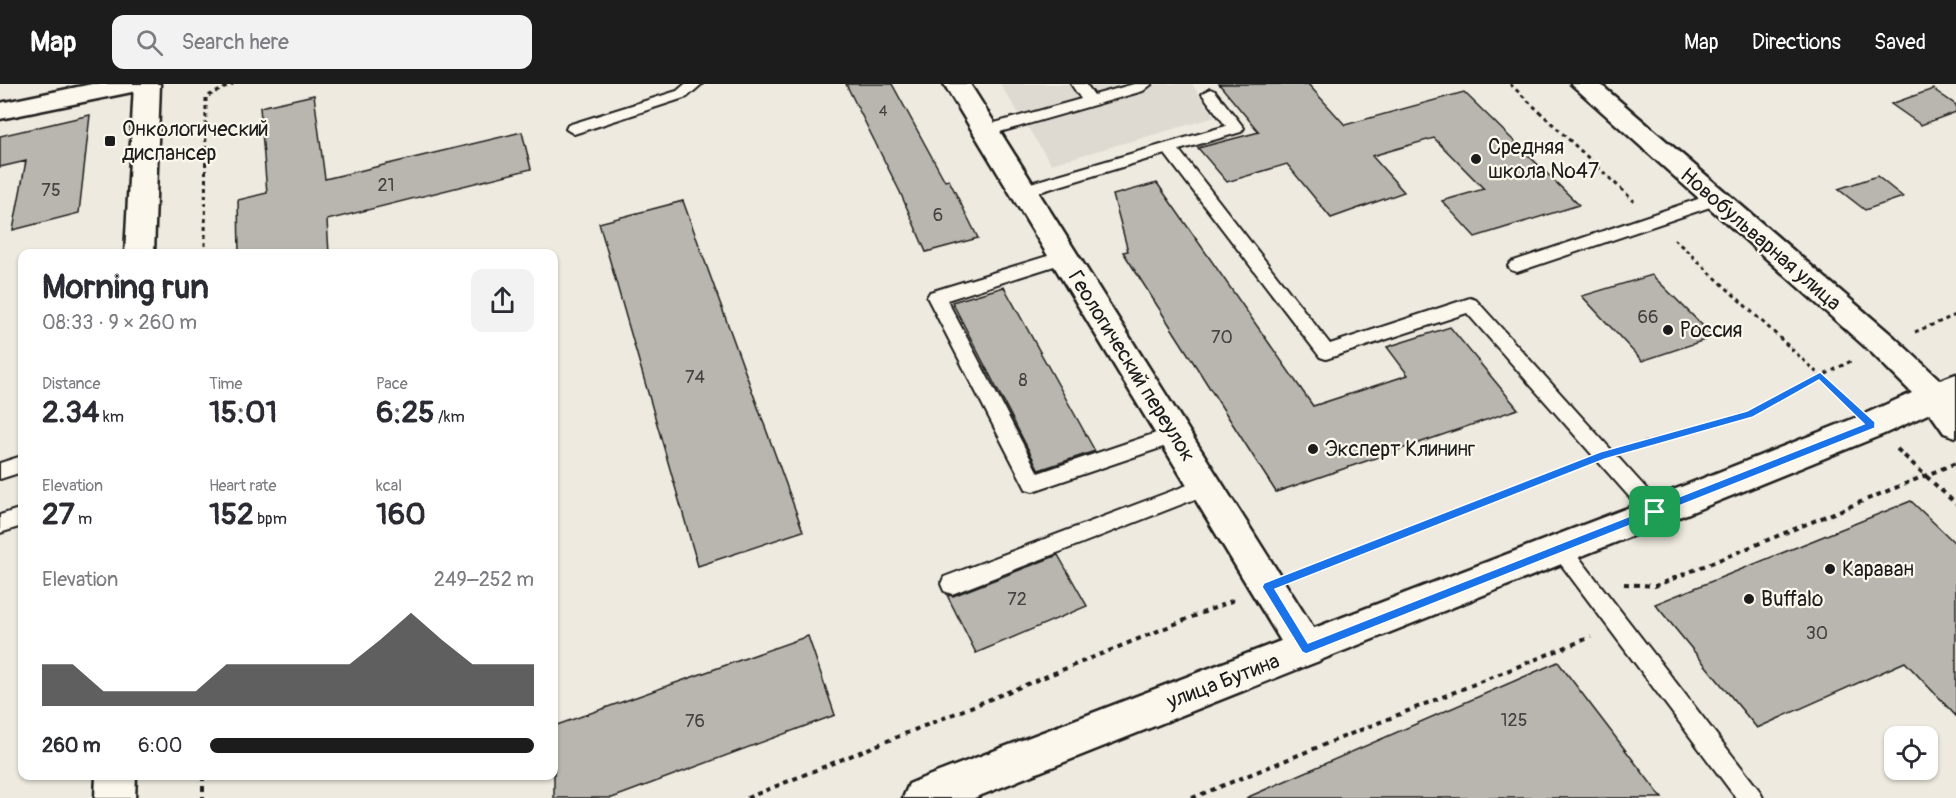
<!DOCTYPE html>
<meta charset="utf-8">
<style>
body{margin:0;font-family:Pangolin,sans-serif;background:#f2f2f3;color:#2b2b33;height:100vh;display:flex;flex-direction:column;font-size:22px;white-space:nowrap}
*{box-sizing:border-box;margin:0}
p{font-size:20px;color:#7c7c81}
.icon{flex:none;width:33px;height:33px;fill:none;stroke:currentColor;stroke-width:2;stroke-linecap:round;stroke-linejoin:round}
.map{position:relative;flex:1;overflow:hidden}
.drawer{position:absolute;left:18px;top:165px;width:540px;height:531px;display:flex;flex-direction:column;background:#fff;border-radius:12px;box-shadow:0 2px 4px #0004}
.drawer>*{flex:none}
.fabs{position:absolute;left:1884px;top:642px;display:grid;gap:12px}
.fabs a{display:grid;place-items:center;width:54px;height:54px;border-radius:12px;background:#fff;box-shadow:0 2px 4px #0004;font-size:30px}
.pin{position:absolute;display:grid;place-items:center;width:51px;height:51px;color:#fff;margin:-26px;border-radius:12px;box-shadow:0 3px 9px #0006}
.round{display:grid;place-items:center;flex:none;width:63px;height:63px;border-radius:12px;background:#f2f2f3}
.head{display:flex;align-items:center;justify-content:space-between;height:102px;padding:0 24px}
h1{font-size:33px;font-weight:700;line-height:45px}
.stats{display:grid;grid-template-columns:repeat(3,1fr);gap:9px;height:102px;padding:6px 24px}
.stats div{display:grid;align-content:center}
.stats b{font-size:30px;font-weight:700}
.stats small{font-size:16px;font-weight:400}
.stats p{font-size:16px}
.chart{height:168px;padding:12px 24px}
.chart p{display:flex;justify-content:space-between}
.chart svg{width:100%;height:108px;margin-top:6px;fill:#1c1c1c;opacity:.7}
ul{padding:0 24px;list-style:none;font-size:20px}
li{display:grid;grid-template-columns:96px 72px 1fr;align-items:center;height:45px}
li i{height:15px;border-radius:8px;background:#1c1c1c}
header{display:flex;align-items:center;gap:36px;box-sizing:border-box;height:84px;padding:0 30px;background:#1c1c1c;color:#fff}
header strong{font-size:28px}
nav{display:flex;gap:33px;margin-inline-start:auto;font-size:21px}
.search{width:420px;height:54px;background:#f2f2f3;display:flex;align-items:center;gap:15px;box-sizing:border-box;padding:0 21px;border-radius:12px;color:#7c7c81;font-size:22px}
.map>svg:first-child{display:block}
.built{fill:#dedad1}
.building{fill:#b9b6af;stroke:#1c1c1c;stroke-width:1.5}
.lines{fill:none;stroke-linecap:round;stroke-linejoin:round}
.lane-casing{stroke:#1c1c1c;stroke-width:4}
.street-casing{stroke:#1c1c1c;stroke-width:5}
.secondary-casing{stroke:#1c1c1c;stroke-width:5}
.path-far1{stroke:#1c1c1c;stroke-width:3;stroke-dasharray:4 4;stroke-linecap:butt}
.path{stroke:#1c1c1c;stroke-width:4;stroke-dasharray:5 5;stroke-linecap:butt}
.lane{fill:#fbf7ec;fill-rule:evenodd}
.street{fill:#fbf7ec;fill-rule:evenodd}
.secondary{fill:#fbf7ec;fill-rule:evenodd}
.route{fill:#1a73e8;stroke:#fff;stroke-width:1.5;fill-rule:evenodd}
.poi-dot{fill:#1c1c1c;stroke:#fbf7ec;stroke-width:2}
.labels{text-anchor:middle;stroke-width:4.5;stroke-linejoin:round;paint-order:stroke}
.far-number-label{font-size:15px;fill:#434241}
.number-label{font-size:18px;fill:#434241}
.poi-label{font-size:21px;fill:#1c1c1c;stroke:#fbf7ec;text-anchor:start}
.street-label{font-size:21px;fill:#1c1c1c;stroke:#fbf7ec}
</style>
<header>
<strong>Map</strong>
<div class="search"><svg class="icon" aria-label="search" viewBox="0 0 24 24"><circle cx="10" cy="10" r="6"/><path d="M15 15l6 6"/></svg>Search here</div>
<nav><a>Map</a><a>Directions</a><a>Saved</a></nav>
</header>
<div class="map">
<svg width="1956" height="714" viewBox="0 0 1956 714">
<rect width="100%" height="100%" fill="#eeeadf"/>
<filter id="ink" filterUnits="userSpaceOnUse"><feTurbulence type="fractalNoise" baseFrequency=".0167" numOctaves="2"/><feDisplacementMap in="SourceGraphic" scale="12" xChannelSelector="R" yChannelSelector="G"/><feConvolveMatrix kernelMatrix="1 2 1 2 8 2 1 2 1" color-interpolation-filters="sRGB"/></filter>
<g filter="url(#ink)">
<path class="built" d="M1000,0H1192L1215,33L1051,80Z"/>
<path class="building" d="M846,0H892L945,97L949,96L978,154L926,168L900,108Z
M1219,0H1308L1345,41L1464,8L1579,121L1475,153L1442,117L1484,105L1434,54L1372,72L1404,108L1331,134L1287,80L1227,98L1198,64L1259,48Z
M1933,5L1956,21V28L1921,41L1891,20Z
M314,11L325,95L522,48L531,85L327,136L329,170H239L238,116L267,109L260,23Z
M90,31L79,129L13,146L26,77L0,83V52Z
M1877,92L1903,113L1865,126L1838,105Z
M1157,99L1313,322L1408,291L1387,263L1450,243L1518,325L1276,408L1123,168L1128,167L1113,111Z
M683,117L803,447L698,482L599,139Z
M1652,191L1714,253L1642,277L1582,212Z
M1004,203L1095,367L1039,386L952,218Z
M1911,417L1956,460V632L1905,578L1757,644L1655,520Z
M1058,471L1087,522L976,569L947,511L953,512Z
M808,552L835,631L612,714H554V642Z
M1558,578L1662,714H1246Z"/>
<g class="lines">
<g class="lane-casing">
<path id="lane" d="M685,0H702L687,13L574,50L566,45L568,41L677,7Z
M1071,0H1086L1094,11L1134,0H1152L1143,7L986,52L978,47L980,43L1081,15Z
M1210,5L1215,7L1244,44L1241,48L1179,66L1330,260L1470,214L1476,216L1662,422L1665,428L1662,434L1655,437L1648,434L1467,229L1326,275L1320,273L1165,70L1023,113L1017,111L1015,107L1017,103L1226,42L1202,10Z
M1716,109L1722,111L1724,115L1722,119L1517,188L1511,186L1508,182L1511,178Z
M1064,167L1070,169L1073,173L1070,177L947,216L1038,389L1174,343L1181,345L1184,351L1181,357L1033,407L1026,405L927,213L930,208Z
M22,372V388L0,395V379Z
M1206,394L1213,396L1216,402L1213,408L952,510L944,507L941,500L944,493Z
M22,424V442L0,449V431Z
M1561,456L1568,459L1759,706L1763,714H1736L1554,471L1551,465L1554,459Z"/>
</g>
<g class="street-casing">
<path id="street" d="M134,0H160L154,170H125Z
M944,0H970L1319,553L1325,565L1319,577L1306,582L1293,577Z
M96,692H136L135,714H95Z"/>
</g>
<g class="secondary-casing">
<path id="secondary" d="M92,0H145L141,6L132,8L0,35V19Z
M1571,0H1600L1894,253L1940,296L1956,290V353L1944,349L1930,329L1884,350L1667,438L974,714H903L909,700L923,694L1643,418L1860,332L1912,309L1872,269Z"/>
</g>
<path class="path-far1" d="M1510,0L1634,117
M1674,155L1846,316
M205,170L206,13L233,0
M1915,248L1956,231
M1776,316L1851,277"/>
<path class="path" d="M1844,314L1846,316
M1633,363L1749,330L1779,314
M1897,365L1956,420
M1300,490L1578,381
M1624,500L1655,502L1956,379
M203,692V714
M747,714L1234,516
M1192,714L1591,553"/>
<use href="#lane" class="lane"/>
<use href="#street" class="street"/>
<use href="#secondary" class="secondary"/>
</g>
</g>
<path class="route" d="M1820,288L1875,338V344L1306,570L1302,568L1262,503L1264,499L1600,368L1747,327ZM1819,296L1864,340L1308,559L1275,505L1605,375L1753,333Z"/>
<g class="poi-dot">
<rect x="104" y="51" width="12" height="12" rx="3"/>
<circle cx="1476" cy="75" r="6"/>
<circle cx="1668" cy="246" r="6"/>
<circle cx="1313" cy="365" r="6"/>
<circle cx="1830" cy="485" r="6"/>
<circle cx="1749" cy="515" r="6"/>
</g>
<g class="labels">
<g class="far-number-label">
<text x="883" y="32">4</text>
</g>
<g class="number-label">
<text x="386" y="107">21</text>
<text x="51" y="112">75</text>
<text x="938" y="137">6</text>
<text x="1648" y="239">66</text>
<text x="1222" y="259">70</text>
<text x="695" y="299">74</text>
<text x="1023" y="302">8</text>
<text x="1017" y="521">72</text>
<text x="1817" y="555">30</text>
<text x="1514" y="642">125</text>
<text x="695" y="643">76</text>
</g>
<g class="poi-label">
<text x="122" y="52">Онкологический<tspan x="122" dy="24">диспансер</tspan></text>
<text x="1488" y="70">Средняя<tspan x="1488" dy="24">школа №47</tspan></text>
<text x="1680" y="253">Россия</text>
<text x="1325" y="372">Эксперт Клининг</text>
<text x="1842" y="492">Караван</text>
<text x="1761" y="522">Buffalo</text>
</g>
<g class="street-label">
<text transform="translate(1761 155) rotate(41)" y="7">Новобульварная улица</text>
<text transform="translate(1132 282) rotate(58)" y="7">Геологический переулок</text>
<text transform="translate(1223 597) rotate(-21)" y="7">улица Бутина</text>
</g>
</g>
</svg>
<div class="fabs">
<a><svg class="icon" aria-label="locate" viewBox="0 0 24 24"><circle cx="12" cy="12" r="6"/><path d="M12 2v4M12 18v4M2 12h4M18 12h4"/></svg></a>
</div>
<div class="pin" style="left:1655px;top:428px;background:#1e9e55"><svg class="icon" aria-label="arrive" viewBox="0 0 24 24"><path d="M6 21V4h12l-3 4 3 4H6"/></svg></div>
<section class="drawer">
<div class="head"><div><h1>Morning run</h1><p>08:33 · 9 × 260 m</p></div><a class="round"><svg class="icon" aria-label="share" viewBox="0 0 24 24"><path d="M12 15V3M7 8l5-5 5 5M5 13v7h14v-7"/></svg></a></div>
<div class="stats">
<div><p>Distance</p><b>2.34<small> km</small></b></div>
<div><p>Time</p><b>15:01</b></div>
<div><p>Pace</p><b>6:25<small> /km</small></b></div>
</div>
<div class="stats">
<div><p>Elevation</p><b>27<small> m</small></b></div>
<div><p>Heart rate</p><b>152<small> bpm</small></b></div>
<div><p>kcal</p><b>160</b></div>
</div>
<div class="chart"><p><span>Elevation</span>249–252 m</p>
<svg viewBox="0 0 160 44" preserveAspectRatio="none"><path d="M0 44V27L10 27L20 38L30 38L40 38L50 38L60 27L70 27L80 27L90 27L100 27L110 17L120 6L130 17L140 27L150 27L160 27V44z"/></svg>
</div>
<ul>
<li><b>260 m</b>6:00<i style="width:100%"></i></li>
</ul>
</section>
</div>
